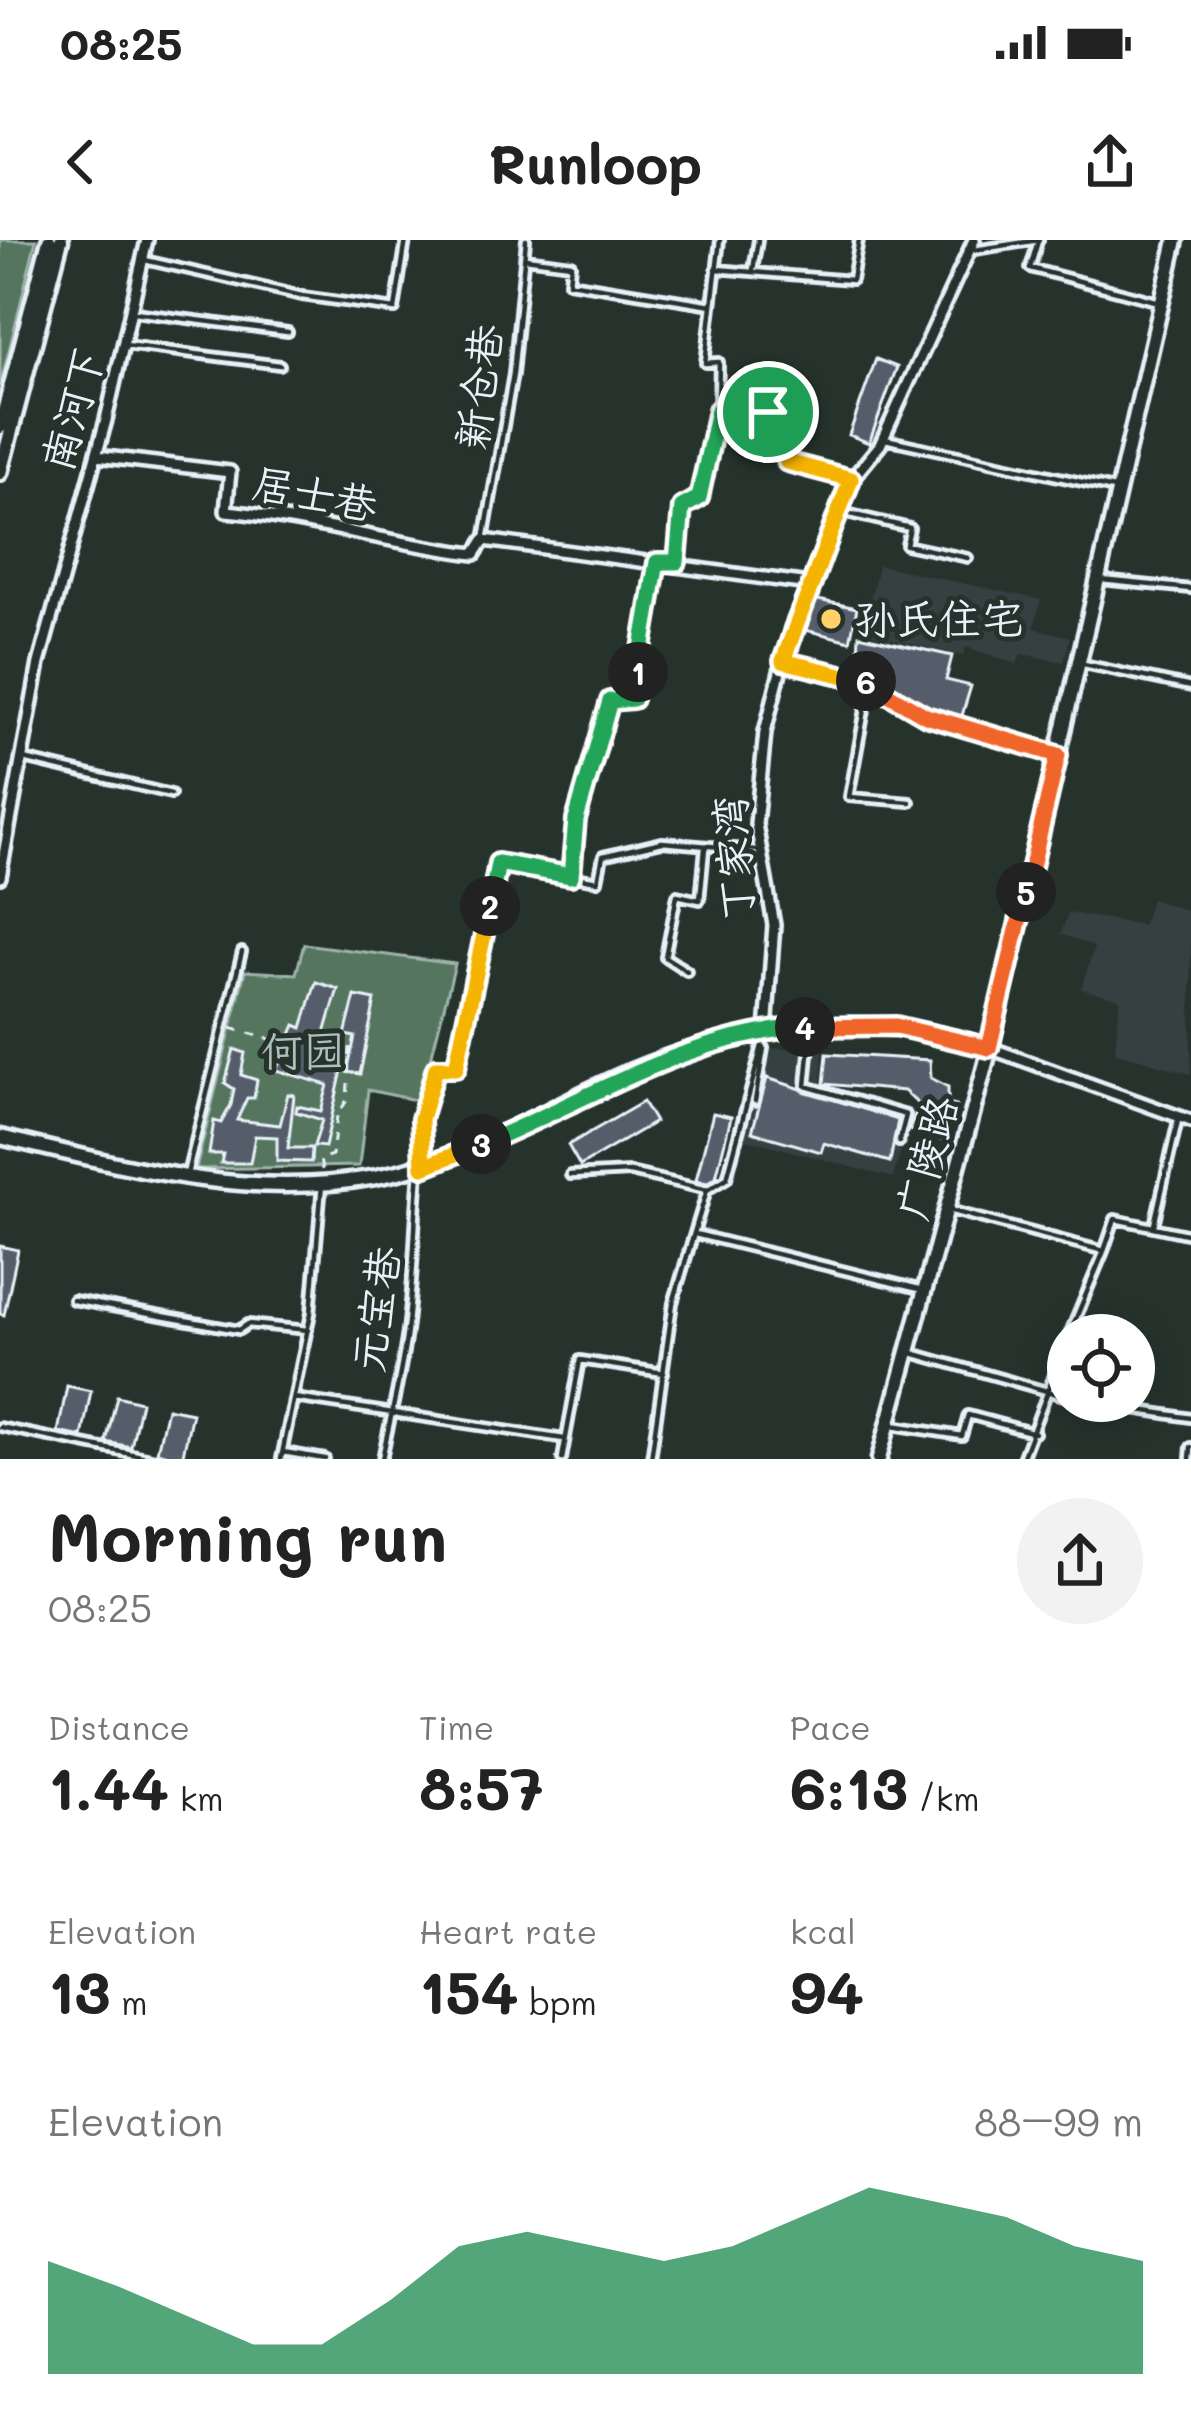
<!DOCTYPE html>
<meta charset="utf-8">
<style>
body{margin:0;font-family:Mali,"LXGW WenKai TC",sans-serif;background:#f2f2f2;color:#222;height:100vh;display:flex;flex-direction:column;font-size:45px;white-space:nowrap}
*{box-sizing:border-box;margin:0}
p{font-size:39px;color:#767676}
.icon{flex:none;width:66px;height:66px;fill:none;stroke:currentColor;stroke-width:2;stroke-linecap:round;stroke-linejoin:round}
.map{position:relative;height:1219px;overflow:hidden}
.panel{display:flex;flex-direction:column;background:#fff;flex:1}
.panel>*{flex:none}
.buttons{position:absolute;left:1047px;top:1074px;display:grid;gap:24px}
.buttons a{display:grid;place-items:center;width:108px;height:108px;border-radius:50%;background:#fff;box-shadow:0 6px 30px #0003;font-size:60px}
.pin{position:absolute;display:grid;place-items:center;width:102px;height:102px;color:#fff;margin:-51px;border:6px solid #fff;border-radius:50%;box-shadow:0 3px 12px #0007}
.km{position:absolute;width:60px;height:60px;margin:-30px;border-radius:50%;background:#222;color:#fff;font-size:33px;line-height:60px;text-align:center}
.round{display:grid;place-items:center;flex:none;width:126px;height:126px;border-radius:63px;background:#f2f2f2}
.overview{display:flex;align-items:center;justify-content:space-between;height:204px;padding:0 48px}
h1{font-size:66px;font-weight:700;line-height:90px}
.metrics{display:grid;grid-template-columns:repeat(3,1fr);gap:18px;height:204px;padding:12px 48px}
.metrics div{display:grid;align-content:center}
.metrics b{font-size:60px;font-weight:700}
.metrics small{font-size:33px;font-weight:400}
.metrics p{font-size:33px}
.chart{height:336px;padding:24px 48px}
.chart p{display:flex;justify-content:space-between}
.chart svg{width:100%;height:216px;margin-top:12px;fill:#0b8043;opacity:.7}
.status{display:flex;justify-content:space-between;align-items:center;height:84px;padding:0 60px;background:#fff;direction:ltr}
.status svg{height:33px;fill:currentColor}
header{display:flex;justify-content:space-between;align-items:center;height:156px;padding:0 48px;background:#fff;font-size:54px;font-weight:700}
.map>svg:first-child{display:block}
.built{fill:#344040}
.green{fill:#54755f;stroke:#9eb3ac;stroke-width:3}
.building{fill:#555d6b;stroke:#e8f1f8;stroke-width:3}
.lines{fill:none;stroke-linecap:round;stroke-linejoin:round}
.lane-casing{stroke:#e8f1f8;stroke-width:14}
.street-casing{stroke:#e8f1f8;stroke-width:18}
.secondary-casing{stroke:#e8f1f8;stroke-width:21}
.path{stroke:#e8f1f8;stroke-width:3;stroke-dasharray:9 9;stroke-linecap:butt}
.lane{stroke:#26332d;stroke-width:4.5}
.street{stroke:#26332d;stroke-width:9}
.secondary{stroke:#26332d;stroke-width:12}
.split-1-casing{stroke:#fff;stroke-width:24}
.split-2-casing{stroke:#fff;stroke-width:24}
.split-3-casing{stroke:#fff;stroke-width:24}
.split-4-casing{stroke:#fff;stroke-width:24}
.split-5-casing{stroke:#fff;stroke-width:24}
.split-6-casing{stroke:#fff;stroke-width:24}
.split-7-casing{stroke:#fff;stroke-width:24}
.split-1{stroke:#22a559;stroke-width:15}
.split-2{stroke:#22a559;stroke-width:15}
.split-3{stroke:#f5b400;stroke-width:15}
.split-4{stroke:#22a559;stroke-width:15}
.split-5{stroke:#f0652b;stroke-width:15}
.split-6{stroke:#f0652b;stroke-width:15}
.split-7{stroke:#f5b400;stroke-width:15}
.poi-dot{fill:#ffd166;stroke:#26332d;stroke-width:4.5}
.labels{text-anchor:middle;stroke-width:10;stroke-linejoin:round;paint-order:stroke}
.street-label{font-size:42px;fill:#e8f1f8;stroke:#26332d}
.poi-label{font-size:42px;fill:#e8f1f8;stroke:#26332d;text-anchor:start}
.park-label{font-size:42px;fill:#adbfbb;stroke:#26332d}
</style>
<div class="status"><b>08:25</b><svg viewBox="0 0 49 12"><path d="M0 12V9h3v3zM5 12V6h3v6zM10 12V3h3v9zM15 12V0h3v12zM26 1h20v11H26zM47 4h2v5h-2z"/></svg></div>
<header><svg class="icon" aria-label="back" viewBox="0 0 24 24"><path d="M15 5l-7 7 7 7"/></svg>Runloop<svg class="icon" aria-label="share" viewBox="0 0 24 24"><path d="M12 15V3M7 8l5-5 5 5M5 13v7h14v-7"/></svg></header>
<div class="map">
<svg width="1191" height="1219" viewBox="0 0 1191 1219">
<rect width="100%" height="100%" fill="#26332d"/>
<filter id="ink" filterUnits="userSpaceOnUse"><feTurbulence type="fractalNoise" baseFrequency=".00833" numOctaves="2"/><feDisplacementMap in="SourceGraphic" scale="24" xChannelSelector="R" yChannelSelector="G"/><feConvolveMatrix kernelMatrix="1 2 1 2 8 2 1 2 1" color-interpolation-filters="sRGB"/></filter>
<g filter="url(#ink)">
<path class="built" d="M878,325L1041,360L1034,388L1070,397L1064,422L1021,414L1017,424L966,407L963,416L863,392Z
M1151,659L1191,672V834L1115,812L1120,759L1081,749L1094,707L1061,694L1068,673L1143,685Z
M763,808L823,809L821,848L912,872L893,938L742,898Z"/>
<path class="green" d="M1,0H36L0,147V4Z
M304,704L455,724L420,861L368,850L359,926L196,929L245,731L296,734Z"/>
<path class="building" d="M876,119L897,127L869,203L849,195Z
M813,359L857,368L850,401L805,390Z
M859,395L952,416L946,440L971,446L961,479L929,470L857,432Z
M316,742L338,749L323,800L329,802L324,824L342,830L325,907L314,906L322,880L296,872L297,866L321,871L328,845L276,830L295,785L302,788Z
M355,756L375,760L360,834L347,832L355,797L345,795Z
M234,809L245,813L241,835L257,840L254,858H247L237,880L280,885L288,854L294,855L288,908H312L311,922L277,921V897L255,896L250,923H221L223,914H209L214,881L221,883L231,865L234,849L225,843Z
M827,814L930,820L931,838L948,847V864L956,866L946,901L909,890L919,865L904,851L824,844Z
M767,838L898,880L890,922L824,903L821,912L752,892Z
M643,862L655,882L580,926L568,905Z
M713,873L731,877L716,937L706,943L696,940Z
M0,1006L18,1010L4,1075L0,1074Z
M67,1146L91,1151L82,1197L58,1192Z
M117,1156L141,1162L131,1207L106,1202Z
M167,1168L192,1173L182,1219L157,1212Z"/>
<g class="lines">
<g class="lane-casing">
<path id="lane" d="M1038,1L1030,28L1159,62
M974,10L1039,0
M525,18L571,24L569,42L712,65
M145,20L302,56L395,69L406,0
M716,29L852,40L859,0
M753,30L758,0
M134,72L288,92
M125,105L280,125
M718,170L768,172L764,192L787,200V222L852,239
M885,199L1114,249
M838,271L910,288L906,305L968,318
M484,300L513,134L526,0
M677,323L682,267L699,258L718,170L719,122L705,123L720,0
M1101,340L1191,349
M783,421L870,442L926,476L1053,513
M1079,423L1191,447
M870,442L849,557L910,562
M24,519L171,554
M571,636L576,580L610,461L633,459L656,327
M687,731L665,717L677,655L700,660L705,608
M811,792L806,846L906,875L899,902
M755,861L764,808
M187,934L242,712
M570,935L630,932L707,950
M949,970L1104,1011L1115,979L1191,995
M1154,985L1179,876
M695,994L923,1050
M73,1060L239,1090L248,1084L308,1090
M1069,1095L1104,1011
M912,1113L1068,1157
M294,1158L564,1199
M1082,1161L1191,1178
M892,1185L962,1196L968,1175L1035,1193
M0,1187L156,1219
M283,1212L325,1219
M281,1219L311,1073L322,944
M382,1219C391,1174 403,1129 408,1083C418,999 413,909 436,828H456L498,624L598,641L603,616L662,602L756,610
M562,1219L580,1120L664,1133
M651,1219L673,1063L707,950L727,938L764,798
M1022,1219L1068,1098
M1190,1219L1191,1207"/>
</g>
<g class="street-casing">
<path id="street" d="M97,216L230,232L226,271C310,279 391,304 475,314L484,300L809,344L791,388L765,492L756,584L774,685L766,791
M809,344L852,239L880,205L974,0
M0,637L39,423L106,180L147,0
M990,808L1191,881"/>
</g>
<g class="secondary-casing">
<path id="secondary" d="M0,187L49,0
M0,233L61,0
M0,897C124,926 247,961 376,937C468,920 542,870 627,833C742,784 869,768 990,808
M879,1219L990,808L1176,0"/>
</g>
<path class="path" d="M231,788L287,804
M322,930L320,919L332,915L337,876L347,860L350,805L333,802L327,820L345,828"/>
<use href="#lane" class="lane"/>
<use href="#street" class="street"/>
<use href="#secondary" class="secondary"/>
</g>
</g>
<g class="lines" filter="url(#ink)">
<g class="split-1-casing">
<path id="split-1" d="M638,432L657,322H677L682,267L699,258L718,170L768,172"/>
</g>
<g class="split-2-casing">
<path id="split-2" d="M490,666L498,623L571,636L576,580L610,461L633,459L638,432"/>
</g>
<g class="split-3-casing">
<path id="split-3" d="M481,904L423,927L421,879L436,828H456L490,666"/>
</g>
<g class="split-4-casing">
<path id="split-4" d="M481,904C589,860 685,795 805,787"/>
</g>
<g class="split-5-casing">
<path id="split-5" d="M805,787L896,786L989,808L1026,652"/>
</g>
<g class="split-6-casing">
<path id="split-6" d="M866,441L926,476L1058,515L1026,652"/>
</g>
<g class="split-7-casing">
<path id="split-7" d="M768,172L764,193L787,200V222L851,239L783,421L866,441"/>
</g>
<use href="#split-1" class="split-1"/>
<use href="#split-2" class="split-2"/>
<use href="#split-3" class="split-3"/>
<use href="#split-4" class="split-4"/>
<use href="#split-5" class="split-5"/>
<use href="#split-6" class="split-6"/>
<use href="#split-7" class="split-7"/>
</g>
<circle class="poi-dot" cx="831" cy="379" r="12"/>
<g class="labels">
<g class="street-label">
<text transform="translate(479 147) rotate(-83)" y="15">新仓巷</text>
<text transform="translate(73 169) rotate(-74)" y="15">南河下</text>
<text transform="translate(315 254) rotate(11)" y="15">居士巷</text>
<text transform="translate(734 618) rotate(-94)" y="15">丁家湾</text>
<text transform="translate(927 918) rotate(-75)" y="15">广陵路</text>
<text transform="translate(376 1069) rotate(-82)" y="15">元宝巷</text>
</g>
<g class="poi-label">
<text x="855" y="394">孙氏住宅</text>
</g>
<g class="park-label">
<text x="303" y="826">何园</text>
</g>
</g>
</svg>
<div class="buttons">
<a><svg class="icon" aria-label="locate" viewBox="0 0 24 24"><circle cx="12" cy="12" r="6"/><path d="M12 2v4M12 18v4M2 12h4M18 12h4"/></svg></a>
</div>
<div class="pin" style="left:768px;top:172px;background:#1e9e55"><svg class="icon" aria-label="arrive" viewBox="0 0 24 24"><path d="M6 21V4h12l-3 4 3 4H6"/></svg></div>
<b class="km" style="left:638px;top:432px">1</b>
<b class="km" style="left:490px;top:666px">2</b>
<b class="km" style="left:481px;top:904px">3</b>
<b class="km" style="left:805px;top:787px">4</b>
<b class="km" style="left:1026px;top:652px">5</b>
<b class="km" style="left:866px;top:441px">6</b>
</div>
<section class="panel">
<div class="overview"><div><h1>Morning run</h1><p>08:25</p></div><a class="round"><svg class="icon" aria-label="share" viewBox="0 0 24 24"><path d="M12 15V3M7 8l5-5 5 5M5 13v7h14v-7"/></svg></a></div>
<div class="metrics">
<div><p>Distance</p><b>1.44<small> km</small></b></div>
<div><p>Time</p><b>8:57</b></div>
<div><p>Pace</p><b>6:13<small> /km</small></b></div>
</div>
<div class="metrics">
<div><p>Elevation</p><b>13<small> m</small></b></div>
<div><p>Heart rate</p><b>154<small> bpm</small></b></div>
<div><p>kcal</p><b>94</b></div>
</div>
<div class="chart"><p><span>Elevation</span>88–99 m</p>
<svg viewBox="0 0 160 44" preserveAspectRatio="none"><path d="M0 44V21L10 26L20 32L30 38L40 38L50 29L60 18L70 15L80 18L90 21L100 18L110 12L120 6L130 9L140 12L150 18L160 21V44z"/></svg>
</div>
</section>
